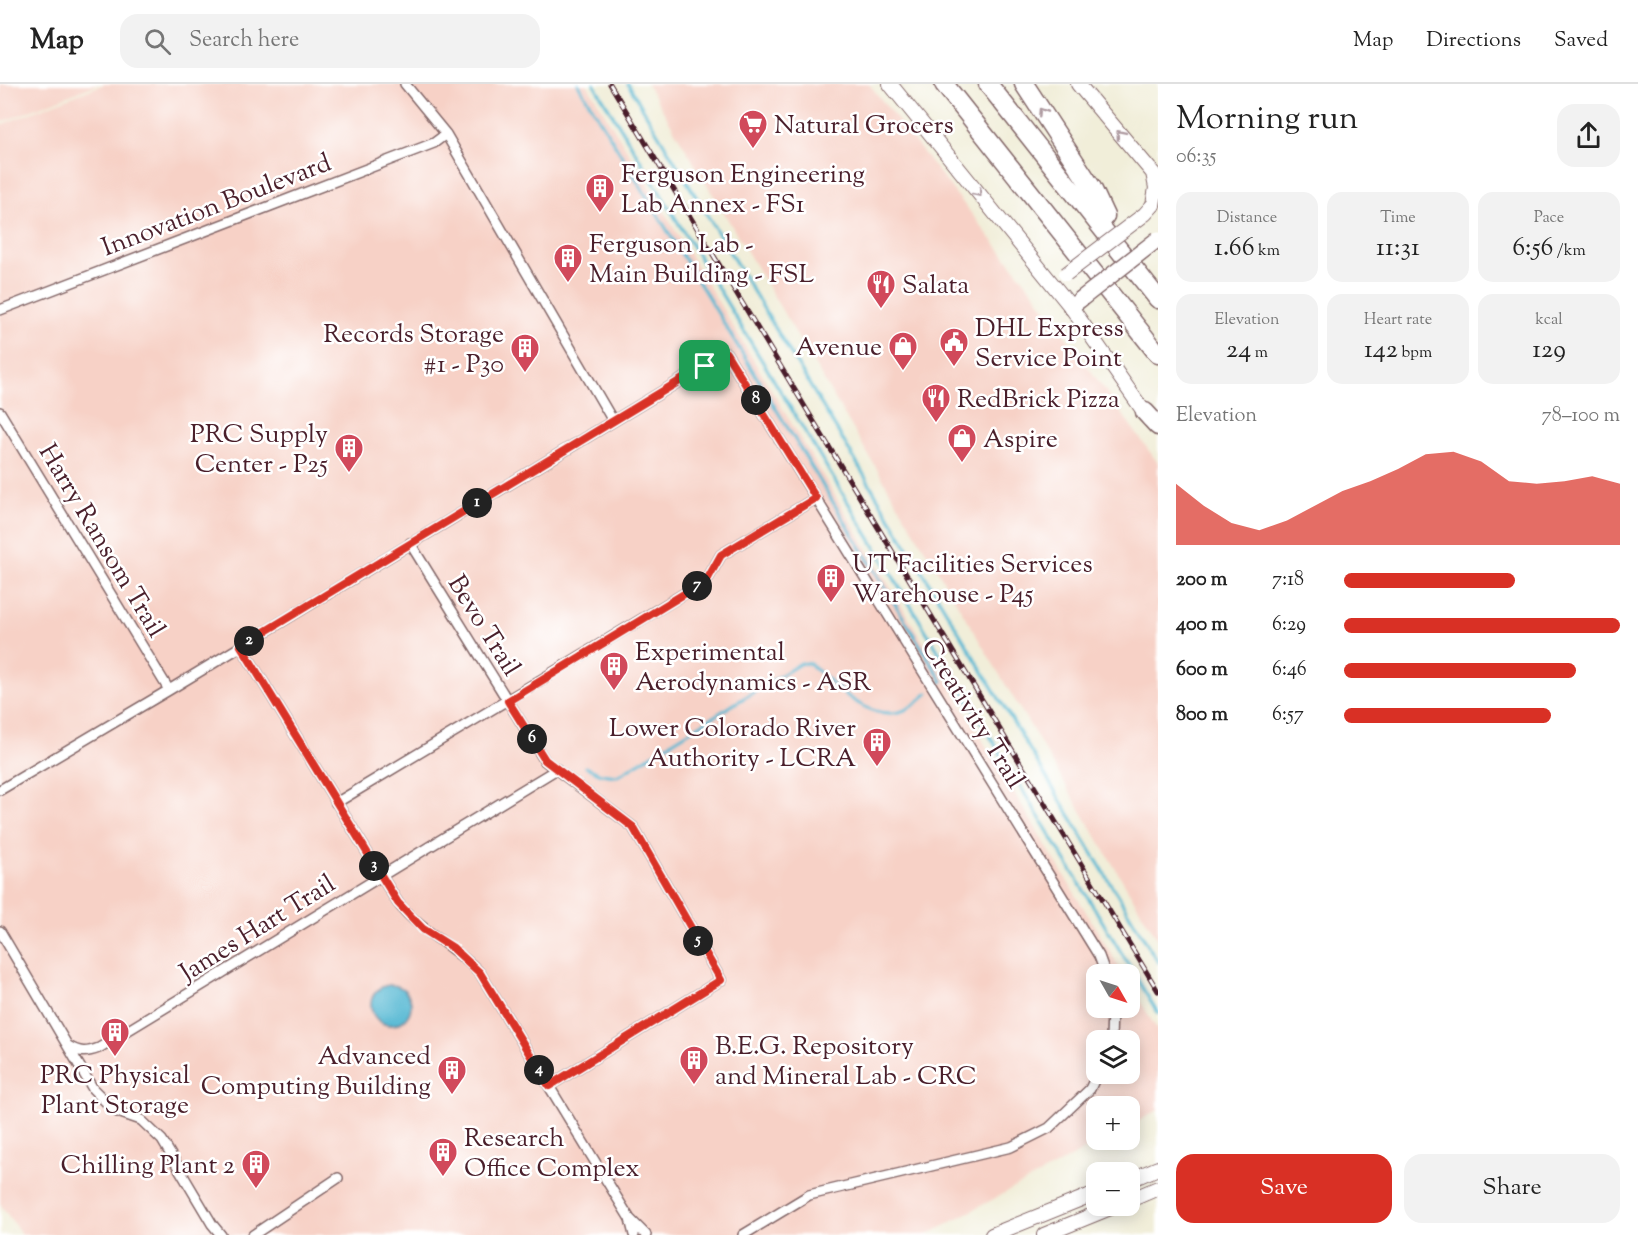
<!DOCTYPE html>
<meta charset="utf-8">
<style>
body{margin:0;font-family:"Sorts Mill Goudy",serif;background:#f2f2f2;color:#222;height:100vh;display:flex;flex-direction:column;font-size:22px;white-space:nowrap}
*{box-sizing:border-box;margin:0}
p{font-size:20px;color:#767676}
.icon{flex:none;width:33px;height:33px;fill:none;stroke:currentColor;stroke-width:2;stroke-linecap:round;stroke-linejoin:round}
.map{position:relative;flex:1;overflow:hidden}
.drawer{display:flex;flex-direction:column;background:#fff;width:480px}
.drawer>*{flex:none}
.needle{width:39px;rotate:129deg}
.fabs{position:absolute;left:1086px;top:880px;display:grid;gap:12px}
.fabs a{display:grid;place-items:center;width:54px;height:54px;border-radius:12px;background:#fff;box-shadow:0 3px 15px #0003;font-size:30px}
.pin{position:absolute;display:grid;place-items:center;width:51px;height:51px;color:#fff;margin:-26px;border-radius:12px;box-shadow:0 3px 9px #0006}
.km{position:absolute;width:30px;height:30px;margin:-15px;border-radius:50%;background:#222;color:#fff;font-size:16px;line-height:30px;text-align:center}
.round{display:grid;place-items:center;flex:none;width:63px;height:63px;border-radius:18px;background:#f2f2f2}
.head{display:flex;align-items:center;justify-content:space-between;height:102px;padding:0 18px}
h1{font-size:33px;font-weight:600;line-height:45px}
.stats{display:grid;grid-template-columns:repeat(3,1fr);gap:9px;height:102px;padding:6px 18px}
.stats div{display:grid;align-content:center;border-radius:15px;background:#f2f2f2;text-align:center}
.stats b{font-size:26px;font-weight:600}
.stats small{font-size:16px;font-weight:400}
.stats p{font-size:16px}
.chart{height:168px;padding:12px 18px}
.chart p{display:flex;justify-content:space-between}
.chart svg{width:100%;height:108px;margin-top:6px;fill:#d93025;opacity:.7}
.primary-button{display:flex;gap:12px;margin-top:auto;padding:12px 18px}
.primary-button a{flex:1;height:69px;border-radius:18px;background:#d93025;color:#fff;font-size:24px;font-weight:600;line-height:69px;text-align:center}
.primary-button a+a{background:#f2f2f2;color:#222}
ul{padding:0 18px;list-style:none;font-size:20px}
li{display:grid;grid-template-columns:96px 72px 1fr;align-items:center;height:45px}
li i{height:15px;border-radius:8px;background:#d93025}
header{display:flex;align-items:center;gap:36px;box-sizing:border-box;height:84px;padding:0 30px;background:#fff;border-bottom:2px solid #e0e0e0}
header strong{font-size:28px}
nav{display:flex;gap:33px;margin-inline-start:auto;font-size:21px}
.search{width:420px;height:54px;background:#f2f2f2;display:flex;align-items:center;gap:15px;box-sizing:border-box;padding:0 21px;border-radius:18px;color:#767676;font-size:22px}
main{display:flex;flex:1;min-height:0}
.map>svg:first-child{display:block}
.built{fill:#f7d1c6;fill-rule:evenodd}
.water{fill:#54b8d3;stroke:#4f6c7f;stroke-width:1.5}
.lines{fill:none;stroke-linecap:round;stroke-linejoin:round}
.stream{stroke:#54b8d3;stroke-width:3}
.minor-casing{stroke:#846768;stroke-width:12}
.secondary-casing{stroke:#846768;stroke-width:16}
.primary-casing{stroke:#846768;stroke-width:18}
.motorway-casing{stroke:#846768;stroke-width:21}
.minor{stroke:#fff;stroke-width:9}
.secondary{stroke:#fff;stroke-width:14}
.primary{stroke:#fff;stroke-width:15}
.motorway{stroke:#fff;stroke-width:18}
.rail-casing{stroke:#4a1f2b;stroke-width:5}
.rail{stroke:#fff;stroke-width:3;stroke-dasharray:9;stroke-linecap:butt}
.secondary-bridge-casing{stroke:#846768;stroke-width:16;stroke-linecap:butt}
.primary-bridge-casing{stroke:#846768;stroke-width:18;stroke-linecap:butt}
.secondary-bridge{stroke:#fff;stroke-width:14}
.primary-bridge{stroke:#fff;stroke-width:15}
.oneway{stroke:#ae9aa0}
.route-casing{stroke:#fff;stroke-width:12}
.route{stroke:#d93025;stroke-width:8}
.labels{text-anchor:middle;stroke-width:5;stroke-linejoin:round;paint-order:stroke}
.poi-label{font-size:26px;fill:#4a1f2b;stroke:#fff;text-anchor:start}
.street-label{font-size:26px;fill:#4a1f2b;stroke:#fff}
</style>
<header>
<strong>Map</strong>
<div class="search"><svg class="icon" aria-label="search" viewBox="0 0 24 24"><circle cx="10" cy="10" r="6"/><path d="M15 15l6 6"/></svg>Search here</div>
<nav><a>Map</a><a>Directions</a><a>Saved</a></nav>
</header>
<main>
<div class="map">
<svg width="1158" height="1151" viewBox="0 0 1158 1151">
<rect width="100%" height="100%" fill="#fff"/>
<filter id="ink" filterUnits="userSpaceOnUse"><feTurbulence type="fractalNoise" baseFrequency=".0167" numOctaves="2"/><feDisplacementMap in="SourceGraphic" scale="12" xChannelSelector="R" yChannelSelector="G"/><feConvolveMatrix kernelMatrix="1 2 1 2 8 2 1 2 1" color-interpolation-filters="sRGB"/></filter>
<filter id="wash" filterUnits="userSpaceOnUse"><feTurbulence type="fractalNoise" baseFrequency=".008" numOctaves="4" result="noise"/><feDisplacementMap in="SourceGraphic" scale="24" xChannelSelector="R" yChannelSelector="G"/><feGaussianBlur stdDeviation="1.35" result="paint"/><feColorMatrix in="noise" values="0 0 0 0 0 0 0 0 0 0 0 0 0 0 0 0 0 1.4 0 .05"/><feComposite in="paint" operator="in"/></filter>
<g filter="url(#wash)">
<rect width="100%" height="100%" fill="#f1eed9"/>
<path class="built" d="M0,0H98L0,39Z
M104,0H587L1124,891H1096V924H1130V900L1158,947V1026L1130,1042V1023H1096V1056H1103L927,1151H22L0,1120V41ZM1096,957H1130V990H1096Z
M647,0H869L1031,205L1158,379V856Z"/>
<path class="water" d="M371 921a20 20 0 1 1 40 0a20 20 0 1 1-40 0Z"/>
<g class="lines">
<path class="stream" d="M578,0L942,597L939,600
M594,0L1158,929
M628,0L1158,878
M586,683L601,690L617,692L801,579L810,580C832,598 860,631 892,629C906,629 918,618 928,609"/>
</g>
</g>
<g filter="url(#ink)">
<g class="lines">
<g class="minor-casing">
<path id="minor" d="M405,0L446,50L613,337
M0,226L434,59L446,50
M0,328L169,606
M410,459L545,677L633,743L721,896L549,1002
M241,562L398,819C421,848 455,862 480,889L630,1135L634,1151
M0,706L169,606L726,269L1099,872L1106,891
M336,719L707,496L721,471L816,414
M0,847L93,1005L115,1027L141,1036L162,1056L212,1140L221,1151
M1111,957L1112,924
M68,962C80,969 86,969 99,964L557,685
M630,1135L646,1151
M253,1151L338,1094
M743,1151L809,1111L1011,1063L1049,1044L1090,1005L1097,990"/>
</g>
<g class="secondary-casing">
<path id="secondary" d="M890,0L1071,223L1149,335
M1078,0L1158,95
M1153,121L1156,104L1153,89
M1130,1096L1158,1084
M1130,1116L1158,1104
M992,1151L1096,1109
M1044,1151L1115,1122"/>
</g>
<g class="primary-casing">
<path id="primary" d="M1071,223L1081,215"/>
</g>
<g class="motorway-casing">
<path id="motorway" d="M944,0L1158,270
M988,0L1158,215
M1024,0L1092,104L1105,132
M1145,328L1158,342"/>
</g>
<use href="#minor" class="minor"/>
<use href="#secondary" class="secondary"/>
<use href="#primary" class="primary"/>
<use href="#motorway" class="motorway"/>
<g class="rail-casing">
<path id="rail" d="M610,0L1158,907"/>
</g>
<use href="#rail" class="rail"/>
<g class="secondary-bridge-casing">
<path id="secondary-bridge" d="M1066,190L1145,130L1153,121"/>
</g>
<g class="primary-bridge-casing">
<path id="primary-bridge" d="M1081,215L1158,155"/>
</g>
<use href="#secondary-bridge" class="secondary-bridge"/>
<use href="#primary-bridge" class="primary-bridge"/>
</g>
<defs><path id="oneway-chevron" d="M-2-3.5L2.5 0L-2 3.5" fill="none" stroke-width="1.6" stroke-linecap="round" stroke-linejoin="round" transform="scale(1.5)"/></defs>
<g class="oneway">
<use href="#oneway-chevron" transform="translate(1042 28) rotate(-123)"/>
<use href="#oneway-chevron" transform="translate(1120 50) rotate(-130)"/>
<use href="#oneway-chevron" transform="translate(978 109) rotate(51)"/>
</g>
</g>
<g class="lines" filter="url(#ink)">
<g class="route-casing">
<path id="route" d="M726,269L816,414L721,471L707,496L508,617L545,676L633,743L721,896L549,1002L480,889L453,864L423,845L398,819L241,562Z"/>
</g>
<use href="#route" class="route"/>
</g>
<defs>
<g id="supermarket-pin" transform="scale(1.5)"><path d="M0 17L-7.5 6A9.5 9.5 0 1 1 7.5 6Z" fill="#d1495b" stroke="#fff"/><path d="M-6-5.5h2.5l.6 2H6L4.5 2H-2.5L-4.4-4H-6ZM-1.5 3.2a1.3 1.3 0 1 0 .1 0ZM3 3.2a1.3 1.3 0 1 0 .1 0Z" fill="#fff"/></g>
<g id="building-pin" transform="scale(1.5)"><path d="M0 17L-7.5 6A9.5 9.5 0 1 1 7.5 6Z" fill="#d1495b" stroke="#fff"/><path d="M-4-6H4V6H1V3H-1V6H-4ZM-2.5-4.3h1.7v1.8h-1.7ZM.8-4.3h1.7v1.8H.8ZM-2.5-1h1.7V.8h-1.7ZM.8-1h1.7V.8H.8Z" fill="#fff"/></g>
<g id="restaurant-pin" transform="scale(1.5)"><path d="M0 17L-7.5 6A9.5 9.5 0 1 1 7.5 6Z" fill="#d1495b" stroke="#fff"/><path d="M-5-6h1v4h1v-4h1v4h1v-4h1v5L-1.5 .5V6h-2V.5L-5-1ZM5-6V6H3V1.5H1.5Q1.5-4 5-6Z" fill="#fff"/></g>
<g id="civic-pin" transform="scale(1.5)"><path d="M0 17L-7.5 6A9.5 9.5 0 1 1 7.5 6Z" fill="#d1495b" stroke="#fff"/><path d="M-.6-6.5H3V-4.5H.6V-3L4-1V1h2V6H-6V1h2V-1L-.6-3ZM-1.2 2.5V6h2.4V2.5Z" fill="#fff"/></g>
<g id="shop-pin" transform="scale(1.5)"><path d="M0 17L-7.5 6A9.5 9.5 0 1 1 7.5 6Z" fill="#d1495b" stroke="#fff"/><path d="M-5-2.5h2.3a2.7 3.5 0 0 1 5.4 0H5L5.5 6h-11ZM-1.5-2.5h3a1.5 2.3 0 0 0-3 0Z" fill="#fff"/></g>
</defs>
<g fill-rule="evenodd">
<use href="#supermarket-pin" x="753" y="40"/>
<use href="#building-pin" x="600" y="104"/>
<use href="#building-pin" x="568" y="174"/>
<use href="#restaurant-pin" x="881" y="200"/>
<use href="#civic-pin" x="954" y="258"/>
<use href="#shop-pin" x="903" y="262"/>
<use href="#building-pin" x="525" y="264"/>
<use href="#restaurant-pin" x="936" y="314"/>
<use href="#shop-pin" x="962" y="354"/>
<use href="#building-pin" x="349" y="364"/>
<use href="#building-pin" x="831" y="494"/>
<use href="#building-pin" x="614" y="582"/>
<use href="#building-pin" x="877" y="658"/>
<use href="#building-pin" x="115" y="948"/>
<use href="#building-pin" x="694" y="976"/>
<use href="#building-pin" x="452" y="986"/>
<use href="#building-pin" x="443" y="1068"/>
<use href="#building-pin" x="256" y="1080"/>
</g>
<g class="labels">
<g class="poi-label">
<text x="774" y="49">Natural Grocers</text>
<text x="621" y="98">Ferguson Engineering<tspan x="621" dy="30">Lab Annex - FS1</tspan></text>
<text x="589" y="168">Ferguson Lab -<tspan x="589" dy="30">Main Building - FSL</tspan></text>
<text x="902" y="209">Salata</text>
<text x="975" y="252">DHL Express<tspan x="975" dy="30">Service Point</tspan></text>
<text x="504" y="258" text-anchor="end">Records Storage<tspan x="504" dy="30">#1 - P30</tspan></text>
<text x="882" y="271" text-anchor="end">Avenue</text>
<text x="957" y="323">RedBrick Pizza</text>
<text x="328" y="358" text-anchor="end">PRC Supply<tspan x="328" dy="30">Center - P25</tspan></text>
<text x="983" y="363">Aspire</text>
<text x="852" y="488">UT Facilities Services<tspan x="852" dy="30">Warehouse - P45</tspan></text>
<text x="635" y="576">Experimental<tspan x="635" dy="30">Aerodynamics - ASR</tspan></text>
<text x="856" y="652" text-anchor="end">Lower Colorado River<tspan x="856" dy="30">Authority - LCRA</tspan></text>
<text x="715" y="970">B.E.G. Repository<tspan x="715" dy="30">and Mineral Lab - CRC</tspan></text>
<text x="431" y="980" text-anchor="end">Advanced<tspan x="431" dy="30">Computing Building</tspan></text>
<text x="115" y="999" text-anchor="middle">PRC Physical<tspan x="115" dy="30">Plant Storage</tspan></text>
<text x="464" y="1062">Research<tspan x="464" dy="30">Office Complex</tspan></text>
<text x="235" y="1089" text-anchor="end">Chilling Plant 2</text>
</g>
<g class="street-label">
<text transform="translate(216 120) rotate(-21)" y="9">Innovation Boulevard</text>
<text transform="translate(103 456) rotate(59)" y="9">Harry Ransom Trail</text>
<text transform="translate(485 541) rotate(58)" y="9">Bevo Trail</text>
<text transform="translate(974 629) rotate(58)" y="9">Creativity Trail</text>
<text transform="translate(257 843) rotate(-32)" y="9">James Hart Trail</text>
</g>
</g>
</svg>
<div class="fabs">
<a><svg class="needle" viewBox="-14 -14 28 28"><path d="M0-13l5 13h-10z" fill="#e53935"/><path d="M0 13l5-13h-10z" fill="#767676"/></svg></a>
<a><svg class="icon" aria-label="layers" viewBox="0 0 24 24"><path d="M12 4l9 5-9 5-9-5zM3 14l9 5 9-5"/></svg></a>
<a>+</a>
<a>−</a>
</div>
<div class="pin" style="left:705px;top:282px;background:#1e9e55"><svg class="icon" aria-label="arrive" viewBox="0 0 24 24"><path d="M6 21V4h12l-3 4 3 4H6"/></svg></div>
<b class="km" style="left:477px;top:419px">1</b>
<b class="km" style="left:249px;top:557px">2</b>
<b class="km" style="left:374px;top:782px">3</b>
<b class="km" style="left:539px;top:986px">4</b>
<b class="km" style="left:698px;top:857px">5</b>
<b class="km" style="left:532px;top:655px">6</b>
<b class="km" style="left:697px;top:502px">7</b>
<b class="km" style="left:756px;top:316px">8</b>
</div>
<section class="drawer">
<div class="head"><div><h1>Morning run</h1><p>06:35</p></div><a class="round"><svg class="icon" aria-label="share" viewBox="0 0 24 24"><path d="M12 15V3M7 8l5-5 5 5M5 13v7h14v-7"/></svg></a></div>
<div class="stats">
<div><p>Distance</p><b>1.66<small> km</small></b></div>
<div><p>Time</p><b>11:31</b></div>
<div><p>Pace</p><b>6:56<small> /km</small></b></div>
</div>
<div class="stats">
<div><p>Elevation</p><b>24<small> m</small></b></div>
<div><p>Heart rate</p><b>142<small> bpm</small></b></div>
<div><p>kcal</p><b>129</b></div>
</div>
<div class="chart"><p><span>Elevation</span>78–100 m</p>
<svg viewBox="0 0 160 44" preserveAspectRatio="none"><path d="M0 44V19L10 28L20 35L30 38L40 34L50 28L60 22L70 18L80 13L90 7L100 6L110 10L120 18L130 19L140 18L150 16L160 19V44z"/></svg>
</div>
<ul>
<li><b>200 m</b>7:18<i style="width:62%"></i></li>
<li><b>400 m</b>6:29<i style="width:100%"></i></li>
<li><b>600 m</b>6:46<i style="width:84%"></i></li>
<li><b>800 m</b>6:57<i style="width:75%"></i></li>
</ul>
<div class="primary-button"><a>Save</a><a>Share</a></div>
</section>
</main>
